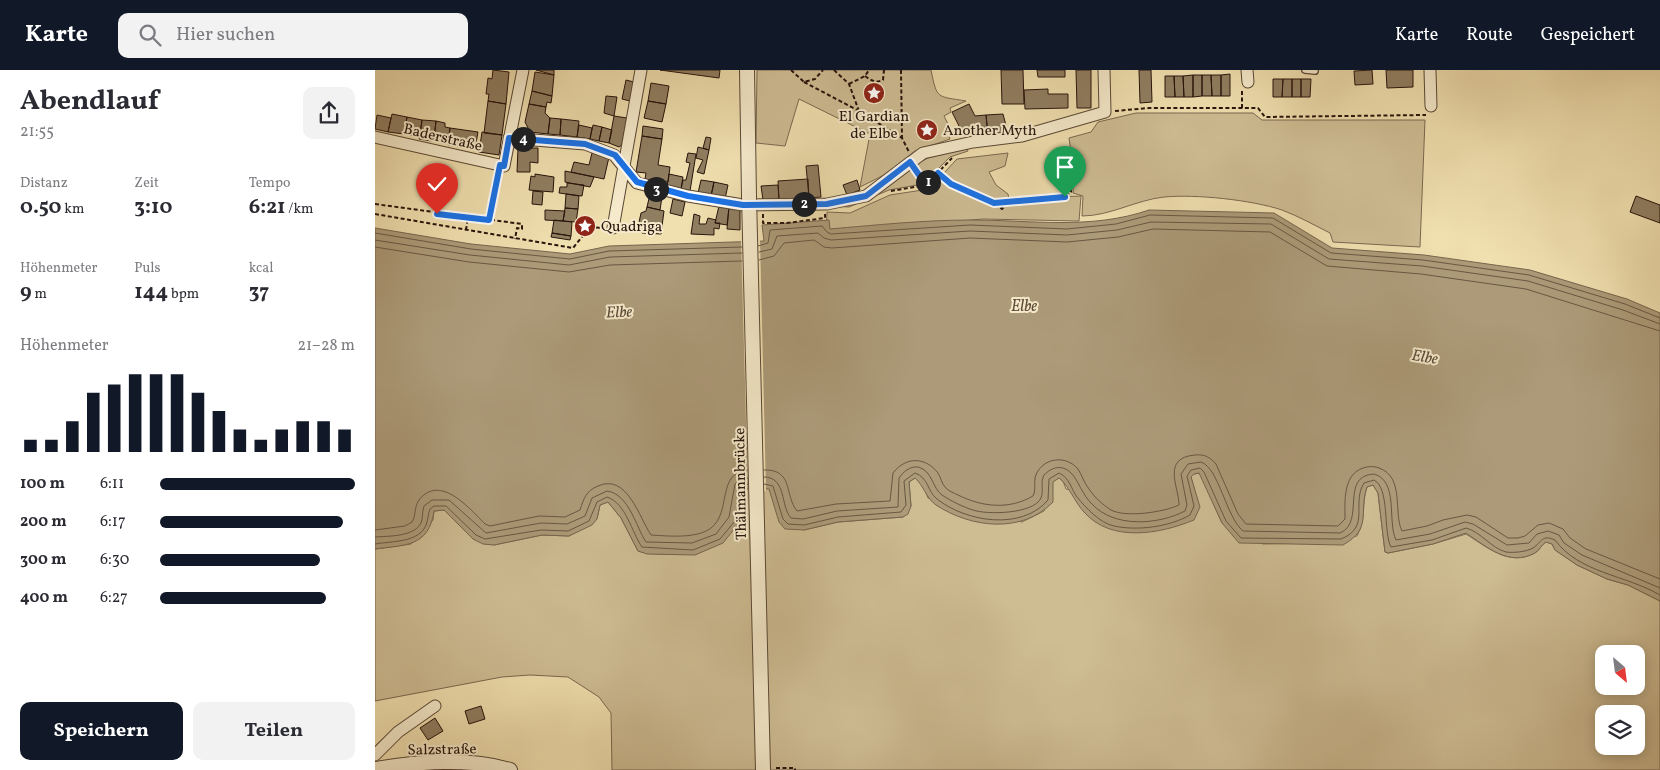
<!DOCTYPE html>
<html lang="de">
<meta charset="utf-8">
<style>
body{margin:0;font-family:Vollkorn,serif;background:#f2f2f3;color:#2b2b33;height:100vh;display:flex;flex-direction:column;font-size:19px;white-space:nowrap}
*{box-sizing:border-box;margin:0}
p{font-size:16px;color:#7c7c81}
.icon{flex:none;width:28px;height:28px;fill:none;stroke:currentColor;stroke-width:2;stroke-linecap:round;stroke-linejoin:round}
.map{position:relative;flex:1;overflow:hidden}
.side{display:flex;flex-direction:column;background:#fff;width:375px}
.side>*{flex:none}
.needle{width:32px;rotate:152deg}
.fabs{position:absolute;left:1220px;top:575px;display:grid;gap:10px}
.fabs a{display:grid;place-items:center;width:50px;height:50px;border-radius:10px;background:#fff;box-shadow:0 2px 12px #0003;font-size:25px}
.pin{position:absolute;display:grid;place-items:center;width:42px;height:42px;color:#fff;margin:-51px -21px;border-radius:50% 50% 50% 0;rotate:-45deg;box-shadow:0 0 5px #0007}
.pin .icon{rotate:45deg}
.km{position:absolute;width:25px;height:25px;margin:-12px;border-radius:50%;background:#222;color:#fff;font-size:14px;line-height:25px;text-align:center}
.round{display:grid;place-items:center;flex:none;width:52px;height:52px;border-radius:10px;background:#f2f2f3}
.headline{display:flex;align-items:center;justify-content:space-between;height:85px;padding:0 20px}
h1{font-size:28px;font-weight:700;line-height:38px}
.figures{display:grid;grid-template-columns:repeat(3,1fr);gap:8px;height:85px;padding:5px 20px}
.figures div{display:grid;align-content:center}
.figures b{font-size:21px;font-weight:700}
.figures small{font-size:14px;font-weight:400}
.figures p{font-size:14px}
.chart{height:140px;padding:10px 20px}
.chart p{display:flex;justify-content:space-between}
.chart svg{width:100%;height:90px;margin-top:5px;stroke:#111827;stroke-width:6}
.button{display:flex;gap:10px;margin-top:auto;padding:10px 20px}
.button a{flex:1;height:58px;border-radius:10px;background:#111827;color:#fff;font-size:20px;font-weight:700;line-height:58px;text-align:center}
.button a+a{background:#f2f2f3;color:#2b2b33}
ul{padding:0 20px;list-style:none;font-size:16px}
li{display:grid;grid-template-columns:80px 60px 1fr;align-items:center;height:38px}
li i{height:12px;border-radius:6px;background:#111827}
header{display:flex;align-items:center;gap:30px;box-sizing:border-box;height:70px;padding:0 25px;background:#111827;color:#fff}
header strong{font-size:24px}
nav{display:flex;gap:28px;margin-inline-start:auto;font-size:18px}
.search{width:350px;height:45px;background:#f2f2f3;display:flex;align-items:center;gap:12px;box-sizing:border-box;padding:0 18px;border-radius:10px;color:#7c7c81;font-size:19px}
main{display:flex;flex:1;min-height:0}
.map>svg:first-child{display:block}
.green{fill:#cebc93;stroke:#7a6850;fill-rule:evenodd}
.water{fill:#ac9a78;stroke:#77644d}
.pier{fill:#f0dfaf}
.lines{fill:none;stroke-linecap:round;stroke-linejoin:round}
.shore{stroke:#6a5742;stroke-width:1}
.building{fill:#907e61;stroke:#27140c}
.service-casing{stroke:#594735;stroke-width:8}
.minor-casing{stroke:#594735;stroke-width:13}
.tertiary-casing{stroke:#594735;stroke-width:16}
.path{stroke:#27140c;stroke-width:2;stroke-dasharray:4 2.5;stroke-linecap:butt}
.service{stroke:#f5eacb;stroke-width:5.5}
.minor{stroke:#f5eacb;stroke-width:11}
.tertiary{stroke:#f5eacb;stroke-width:14}
.tertiary-bridge-casing{stroke:#594735;stroke-width:16;stroke-linecap:butt}
.tertiary-bridge{stroke:#f5eacb;stroke-width:14}
.route-casing{stroke:#fff;stroke-width:10}
.route{stroke:#1a73e8;stroke-width:6}
.labels{text-anchor:middle;stroke-width:4;stroke-linejoin:round;paint-order:stroke}
.poi-label{font-size:15px;fill:#27140c;stroke:#f5eacb;text-anchor:start}
.street-label{font-size:15px;fill:#27140c;stroke:#f5eacb}
.water-label{font-size:16px;font-style:italic;fill:#5c4a37;stroke:#f5eacb}
</style>
<header>
<strong>Karte</strong>
<div class="search"><svg class="icon" aria-label="search" viewBox="0 0 24 24"><circle cx="10" cy="10" r="6"/><path d="M15 15l6 6"/></svg>Hier suchen</div>
<nav><a>Karte</a><a>Route</a><a>Gespeichert</a></nav>
</header>
<main>
<section class="side">
<div class="headline"><div><h1>Abendlauf</h1><p>21:55</p></div><a class="round"><svg class="icon" aria-label="share" viewBox="0 0 24 24"><path d="M12 15V3M7 8l5-5 5 5M5 13v7h14v-7"/></svg></a></div>
<div class="figures">
<div><p>Distanz</p><b>0.50<small> km</small></b></div>
<div><p>Zeit</p><b>3:10</b></div>
<div><p>Tempo</p><b>6:21<small> /km</small></b></div>
</div>
<div class="figures">
<div><p>Höhenmeter</p><b>9<small> m</small></b></div>
<div><p>Puls</p><b>144<small> bpm</small></b></div>
<div><p>kcal</p><b>37</b></div>
</div>
<div class="chart"><p><span>Höhenmeter</span>21–28 m</p>
<svg viewBox="0 0 160 44" preserveAspectRatio="none"><path d="M5 44V38M15 44V38M25 44V29M35 44V15M45 44V11M55 44V6M65 44V6M75 44V6M85 44V15M95 44V24M105 44V33M115 44V38M125 44V33M135 44V29M145 44V29M155 44V33"/></svg>
</div>
<ul>
<li><b>100 m</b>6:11<i style="width:100%"></i></li>
<li><b>200 m</b>6:17<i style="width:94%"></i></li>
<li><b>300 m</b>6:30<i style="width:82%"></i></li>
<li><b>400 m</b>6:27<i style="width:85%"></i></li>
</ul>
<div class="button"><a>Speichern</a><a>Teilen</a></div>
</section>
<div class="map">
<svg width="1285" height="700" viewBox="0 0 1285 700">
<rect width="100%" height="100%" fill="#f0dfaf"/>
<filter id="stains"><feTurbulence type="fractalNoise" baseFrequency=".004" numOctaves="4"/><feColorMatrix values="0 0 0 0 .2 0 0 0 0 .09 0 0 0 0 .02 0 0 0 .5 -.17"/></filter>
<radialGradient id="worn" r=".72"><stop offset=".6" stop-color="#630" stop-opacity="0"/><stop offset="1" stop-color="#630" stop-opacity=".3"/></radialGradient>
<path class="green" d="M382,0H556C562,30 562,26 591,31L575,38L576,42L569,46L575,58L572,61L575,69L540,81L509,105L485,117L495,64L424,29L410,76L381,73Z
M761,43H878L887,50H1050L1045,177L958,172L955,163C939,155 923,146 907,140C877,130 821,124 789,127C761,130 735,146 707,146L708,126L698,123L699,104L694,68L716,62L723,52Z
M592,78L593,81L575,87L554,108L549,110L539,95L553,88Z
M633,83L630,96L614,102L621,115L633,124L634,129L706,126L704,151L608,149L451,162L452,142L475,143L515,125L554,119L582,89Z
M535,98L543,109L542,115L514,120L474,137L455,136L504,122Z
M825,403L847,453L888,474L933,473L982,466C992,447 986,435 992,417L998,415L1003,423L1010,482L1013,483L1058,474L1091,464C1112,477 1134,497 1160,483C1165,480 1166,475 1171,472L1177,474L1180,480L1202,495L1232,509L1253,515L1285,531V700H237L236,643L224,627L193,607L155,605L127,607L0,631V479L36,474L58,450L59,441L69,440L98,469L119,475L167,465L194,466L222,449L225,435L233,432L246,448L263,481C276,485 293,484 306,484C315,484 359,462 364,454C370,444 369,430 370,419L394,418L429,460L463,452L528,447L536,436L534,412L540,408L548,415L553,428L647,452L669,441L678,411L684,408L688,411L691,419L824,437L816,407L819,404ZM1229,584H1261V616H1229ZM1229,644H1261V676H1229Z"/>
<path class="water" d="M774,140L899,143L957,178L1049,185L1155,200L1252,229L1285,243V531L1253,515L1232,509L1202,495L1180,480L1177,474L1171,472C1166,475 1165,480 1160,483C1134,497 1112,477 1091,463L1058,474L1013,483L1010,482L1003,423L998,415L992,417C983,443 998,458 968,475L864,473L847,453L824,403L819,404L816,407L825,437L819,450C785,464 736,473 709,442C701,434 692,413 684,408L678,412V432C647,464 596,458 561,435C551,428 549,416 540,408L534,412L536,436L533,444L528,447L463,452L429,460L410,459L404,452L394,419H370L364,453L348,473L320,485L272,484L263,481L246,448L233,432L225,435L222,449L217,455L194,466L167,465L119,475L108,474L98,469L69,440L59,441C54,477 30,475 0,479V158L96,174L195,184L234,176L389,171L387,155L454,150L455,159C501,155 550,150 596,150C656,150 716,160 774,140Z"/>
<path class="pier" d="M385,169L391,421L373,422L366,170Z"/>
<g class="lines">
<path class="shore" d="M0,163L96,179L195,189L234,181L367,177
M0,170L95,185L194,195L235,187L367,183
M383,176L393,173L395,160L447,156L452,162L456,164L595,155L692,159L741,154L775,145L898,148L956,183L1048,190L1154,205L1250,234L1285,248
M0,177L94,192L194,202L235,195L367,191
M384,182L397,179L402,166L443,163L449,168L456,170L595,161L692,165L742,160L776,152L896,154L954,189L1047,196L1153,211L1248,240L1285,254
M384,190L399,186L409,173L439,170L449,177L457,178L595,168L692,172L743,167L778,159L895,162L952,196L1046,204L1151,219L1285,261
M389,400C419,399 409,425 422,441L461,434L515,431L518,403C531,386 551,387 563,403C566,408 567,414 570,417C573,421 579,423 583,425C607,437 634,440 658,426C662,418 657,409 663,401C672,387 692,386 703,399C707,405 709,413 714,419C720,428 727,434 736,440C751,448 789,442 804,435C804,417 786,388 820,385C829,384 835,387 841,394L863,444L871,454L963,456L970,449C970,434 968,411 982,401C988,397 997,395 1004,398C1030,407 1018,443 1027,461L1052,456L1068,450L1092,445L1101,447L1133,468H1143L1150,466L1163,455L1174,453L1188,459L1195,468L1211,479L1285,509
M389,407C412,407 405,436 416,448L428,449L462,441L523,437L524,408C528,402 535,396 543,397C558,401 557,418 567,425C576,431 588,437 598,440C612,445 659,444 666,428C669,421 665,412 669,405C677,397 687,394 696,403C702,408 708,426 717,434C739,458 783,455 810,441L812,435L806,404L813,394L826,392C844,398 851,447 868,461L965,463C991,452 964,406 999,404C1024,411 1012,452 1021,470L1055,464L1090,452L1098,454L1132,475L1154,473L1162,464L1173,461L1184,465L1189,473L1207,485L1285,518
M389,414L398,416L408,449L413,454L429,455L463,447L526,442L531,435L529,411L540,403C554,408 552,421 562,429C591,452 647,461 673,430L674,409L684,403C695,408 696,419 702,427C711,438 725,453 739,456C762,461 794,457 815,445L819,436L812,406L816,400L825,398L829,402L851,451L866,468L966,469C996,457 976,434 989,413L999,410C1015,418 1008,462 1016,477L1057,470L1091,458C1106,462 1116,478 1131,482C1138,483 1151,482 1158,478C1167,472 1167,464 1180,470C1204,503 1251,505 1285,525
M0,460L30,456L37,452C41,446 39,437 44,430C65,403 95,439 110,454L115,456L164,446L190,447L205,440C209,428 211,421 223,416C252,403 264,447 276,465C293,466 322,469 336,458C357,442 341,402 373,400
M0,467C13,466 39,467 46,453C48,448 47,442 49,436L57,430H74L111,463L166,453L192,454L210,446L217,428L232,421C254,424 261,457 271,472L317,473L341,464L354,447L360,414L366,409L373,408
M0,474C16,471 44,473 51,455C53,450 53,444 55,439L59,436H71L101,465L110,469L166,460L193,461L214,451L222,432L232,427C251,433 257,463 267,477L318,480L345,469L360,451L366,418L373,414"/>
</g>
<path class="building" d="M118,0L134,2L131,34L113,31L114,24H111L113,8L117,9Z
M161,0H179V5Z
M285,0H345L344,8Z
M626,0H648L649,34H627Z
M662,0H690V7H663Z
M701,0H716V38H702Z
M764,0H776L777,32L765,33Z
M997,0L998,14L980,15L979,1Z
M1011,0H1038V17L1012,18Z
M160,2L179,5L177,26L157,21Z
M855,4V26H846V5Z
M818,5H827V26L818,27Z
M818,5V27H809L808,6Z
M827,5H836L837,26H827Z
M836,5H846V26H837Z
M790,6H799L800,27H790Z
M799,6H808L809,27H800Z
M898,9H908L907,27H898Z
M908,9H917V27H907Z
M917,9H926V27H917Z
M926,9H936L935,27H926Z
M251,10L259,12L255,31L247,29Z
M276,13L294,16L291,34L273,31Z
M673,19V24H693V38L650,39L649,20Z
M157,21L177,26L176,33L172,32L171,37L154,34Z
M231,26L242,27L239,46L229,43Z
M113,31L131,34L127,65L109,63Z
M273,31L291,34L287,52L269,48Z
M154,34L171,37L170,43L175,48L173,64L155,62L150,52Z
M594,34L600,46L611,45L613,65L588,64L577,42Z
M17,44L32,47L29,64L13,62Z
M628,44L633,63L613,65L611,45Z
M2,45L16,48L13,62L0,59Z
M239,46L252,48L247,75L244,77L234,73Z
M32,47L47,50L45,67L29,64Z
M175,48L186,49L185,65L173,64Z
M186,49L204,51L202,67L185,65Z
M47,50L61,51L59,69L56,71L44,69Z
M61,51L70,53V57L75,58L73,71L59,69Z
M204,55L217,58L215,69L202,67Z
M218,55L227,57L224,71L215,69Z
M268,56L288,59L287,69L267,66Z
M227,57L237,60L234,73L224,71Z
M75,58L103,62L100,79L73,75Z
M107,62L127,65L124,85L104,82Z
M267,66L287,69L283,95L295,97L293,112L270,109L271,103L261,102Z
M331,67L336,68L334,80L328,78Z
M323,77L334,80L329,104L322,102L328,90L321,88Z
M143,78H163V93L155,92V102H142Z
M217,83L234,87L229,109L196,102L199,92L214,95Z
M313,83L321,84L315,121L306,119L308,110H311L315,93L311,92Z
M443,95L446,127L434,128L431,96Z
M190,101L219,107L215,117L190,112Z
M160,104L179,107L178,122L154,120L156,106L160,107Z
M294,104L308,107L306,119L292,117Z
M433,109L434,128L404,130L403,111Z
M326,110L339,112L336,126L323,123Z
M482,110L485,120L472,125L468,115Z
M339,112L353,115L350,129L336,126Z
M192,113L209,115L207,126L184,123L185,117H192Z
M403,115L404,130H388L386,116Z
M158,121L168,122L167,135L157,134Z
M191,124L204,126L203,139L190,138Z
M275,124L287,127L285,140L272,137Z
M1261,126L1285,135V153L1255,142Z
M298,129L310,132L307,146L295,143Z
M344,136L354,137L352,155L340,153Z
M272,137L289,141L286,164L267,163L263,157L266,143L271,141Z
M354,137L365,138V160L352,159Z
M190,138L203,139L201,152L188,151Z
M170,140L190,141L188,151L170,150Z
M319,144L325,146L324,154H331L333,148L341,150L340,153H345L344,159L339,158V165L316,164Z
M179,150L197,152L196,166L177,163Z
M177,163L196,166L195,170L176,167Z
M106,636L110,649L94,654L90,641Z
M60,648L68,661L53,670L45,658Z"/>
<g class="lines">
<g class="service-casing">
<path id="service" d="M930,0L940,1"/>
</g>
<g class="minor-casing">
<path id="minor" d="M872,0L873,12
M1055,0L1056,36
M0,67L129,96L148,0
M134,68L210,74L239,85L262,113L313,126L368,135L452,134L491,126L548,83L598,72L647,66L730,42L729,0
M238,158L266,0
M0,685L23,662L60,636"/>
</g>
<g class="tertiary-casing">
<path id="tertiary" d="M372,0L374,126
M0,699C43,692 93,687 135,700"/>
</g>
<path class="path" d="M416,0L429,12L440,9L448,0
M459,0L474,14L484,41
M526,0L527,68
M490,6C497,11 500,13 508,10L509,0
M429,12L484,41L527,68L534,82
M474,14L490,6L494,0
M867,21V38
M740,41L774,38H883L890,47L1051,45
M541,100L551,115L577,88
M563,103L576,114L619,133L690,127L696,122L697,80L687,81
M516,121L551,115
M0,134L147,154V159L142,158L140,169
M620,134L627,139L636,131
M0,144L198,178L215,157L228,158
M388,144V153H412L450,148V144
M114,149L123,105
M91,160L93,147
M401,698H420V700"/>
<use href="#service" class="service"/>
<use href="#minor" class="minor"/>
<use href="#tertiary" class="tertiary"/>
<g class="tertiary-bridge-casing">
<path id="tertiary-bridge" d="M374,126L388,700"/>
</g>
<use href="#tertiary-bridge" class="tertiary-bridge"/>
</g>
<g class="lines">
<g class="route-casing">
<path id="route" d="M62,144L114,150L125,95L129,96L134,68L210,74L240,85L262,112L313,126L368,135L452,134L491,126L535,92L551,115L563,103L576,114L619,133L690,127"/>
</g>
<use href="#route" class="route"/>
</g>
<defs>
<g id="sight-disc" transform="scale(1.125)"><circle r="9.5" fill="#8f2418" stroke="#f5eacb"/><path d="M0-6L1.8-2.2L6-1.7L2.9 1.2L3.7 5.4L0 3.3L-3.7 5.4L-2.9 1.2L-6-1.7L-1.8-2.2Z" fill="#fff"/></g>
</defs>
<g fill-rule="evenodd">
<use href="#sight-disc" x="499" y="23"/>
<use href="#sight-disc" x="552" y="60"/>
<use href="#sight-disc" x="210" y="156"/>
</g>
<g class="labels">
<g class="poi-label">
<text x="499" y="51" text-anchor="middle">El Gardian<tspan x="499" dy="17">de Elbe</tspan></text>
<text x="568" y="65">Another Myth</text>
<text x="226" y="161">Quadriga</text>
</g>
<g class="street-label">
<text transform="translate(68 67) rotate(13)" y="5">Baderstraße</text>
<text transform="translate(365 414) rotate(-91)" y="5">Thälmannbrücke</text>
<text transform="translate(67 679) rotate(-1)" y="5">Salzstraße</text>
</g>
<g class="water-label">
<text x="649" y="241">Elbe</text>
<text transform="translate(244 241) rotate(-2)" y="6">Elbe</text>
<text transform="translate(1050 286) rotate(9)" y="6">Elbe</text>
</g>
</g>
<rect width="100%" height="100%" filter="url(#stains)"/>
<rect width="100%" height="100%" fill="url(#worn)"/>
</svg>
<div class="fabs">
<a><svg class="needle" viewBox="-14 -14 28 28"><path d="M0-13l5 13h-10z" fill="#e53935"/><path d="M0 13l5-13h-10z" fill="#7c7c81"/></svg></a>
<a><svg class="icon" aria-label="layers" viewBox="0 0 24 24"><path d="M12 4l9 5-9 5-9-5zM3 14l9 5 9-5"/></svg></a>
</div>
<div class="pin" style="left:690px;top:127px;background:#1e9e55"><svg class="icon" aria-label="arrive" viewBox="0 0 24 24"><path d="M6 21V4h12l-3 4 3 4H6"/></svg></div>
<div class="pin" style="left:62px;top:144px;background:#d93025"><svg class="icon" aria-label="check" viewBox="0 0 24 24"><path d="M5 12l5 5 9-10"/></svg></div>
<b class="km" style="left:553px;top:112px">1</b>
<b class="km" style="left:429px;top:134px">2</b>
<b class="km" style="left:281px;top:119px">3</b>
<b class="km" style="left:148px;top:69px">4</b>
</div>
</main>
